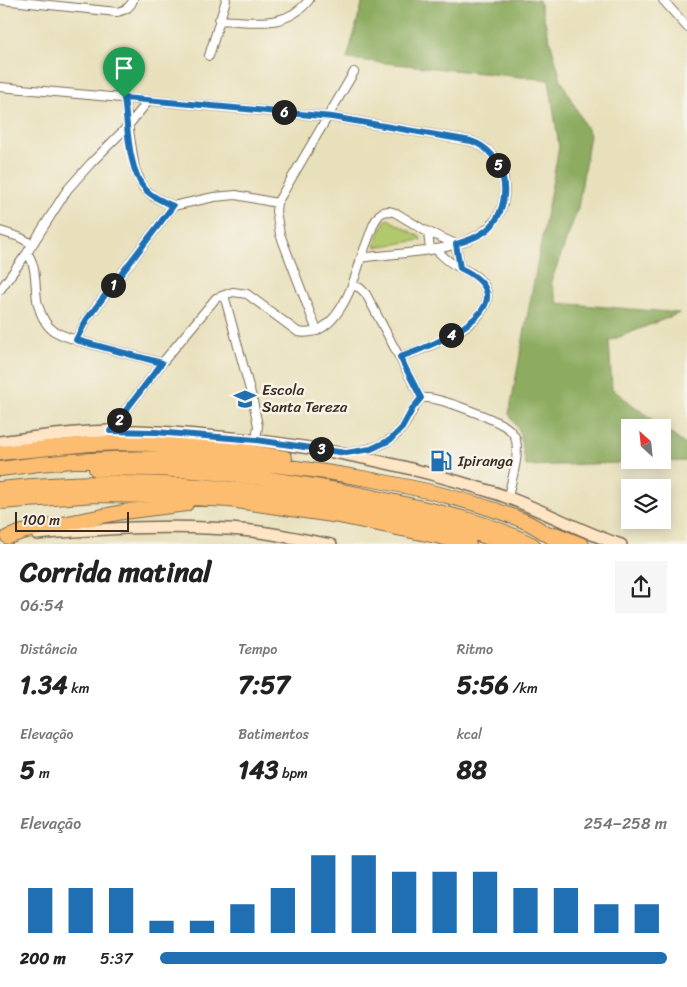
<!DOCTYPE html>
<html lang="pt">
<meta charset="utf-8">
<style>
body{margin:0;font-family:Sriracha,sans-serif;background:#f6f6f6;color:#222;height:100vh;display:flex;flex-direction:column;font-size:19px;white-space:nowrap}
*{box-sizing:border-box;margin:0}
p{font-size:16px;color:#767676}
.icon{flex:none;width:28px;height:28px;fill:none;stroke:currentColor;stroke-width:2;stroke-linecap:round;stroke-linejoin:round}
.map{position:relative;height:544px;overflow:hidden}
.side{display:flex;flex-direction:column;background:#fff;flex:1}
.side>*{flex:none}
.needle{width:32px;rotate:333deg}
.tools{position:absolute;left:621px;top:419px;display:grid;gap:10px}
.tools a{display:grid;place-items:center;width:50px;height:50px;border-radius:0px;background:#fff;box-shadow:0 2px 12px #0003;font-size:25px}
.scale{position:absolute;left:15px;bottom:12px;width:114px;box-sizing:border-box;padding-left:5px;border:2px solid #3b2a1e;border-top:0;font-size:14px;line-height:18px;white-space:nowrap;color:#3b2a1e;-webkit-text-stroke:4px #f7f3e8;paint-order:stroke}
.pin{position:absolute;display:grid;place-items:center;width:42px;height:42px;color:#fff;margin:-51px -21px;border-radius:50% 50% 50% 0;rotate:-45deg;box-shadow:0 0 5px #0007}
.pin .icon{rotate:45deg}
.km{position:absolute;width:25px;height:25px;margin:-12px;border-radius:50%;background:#222;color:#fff;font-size:14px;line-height:25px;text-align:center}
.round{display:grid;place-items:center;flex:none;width:52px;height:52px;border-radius:0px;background:#f6f6f6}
.overview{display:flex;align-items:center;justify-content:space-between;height:85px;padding:0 20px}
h1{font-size:28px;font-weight:700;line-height:38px}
.metrics{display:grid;grid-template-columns:repeat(3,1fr);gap:8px;height:85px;padding:5px 20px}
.metrics div{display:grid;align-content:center}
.metrics b{font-size:25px;font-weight:700}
.metrics small{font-size:14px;font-weight:400}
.metrics p{font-size:14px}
.chart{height:140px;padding:10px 20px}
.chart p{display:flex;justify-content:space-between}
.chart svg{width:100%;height:90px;margin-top:5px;stroke:#1f6fb2;stroke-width:6}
ul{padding:0 20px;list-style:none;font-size:16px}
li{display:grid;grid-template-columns:80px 60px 1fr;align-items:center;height:38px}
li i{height:12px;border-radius:6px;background:#1f6fb2}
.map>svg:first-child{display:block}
.green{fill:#b2c86c;stroke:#767945}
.forest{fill:#8dac60;stroke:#646b3f;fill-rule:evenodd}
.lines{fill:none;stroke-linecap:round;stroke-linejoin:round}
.minor-casing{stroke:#786a55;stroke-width:10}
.secondary-casing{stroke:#786a55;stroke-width:14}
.motorway-casing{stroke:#786a55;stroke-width:16}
.minor{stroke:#fff;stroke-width:8}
.secondary{stroke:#fee5c5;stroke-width:11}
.motorway{stroke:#fcbd6f;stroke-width:14}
.route-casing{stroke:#fff;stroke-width:10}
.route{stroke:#1f6fb2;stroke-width:6}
.labels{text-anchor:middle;stroke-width:5;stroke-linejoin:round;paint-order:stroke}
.poi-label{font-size:15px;fill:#3b2a1e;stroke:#f7f3e8;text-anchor:start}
</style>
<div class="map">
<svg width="687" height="545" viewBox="0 0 687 545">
<rect width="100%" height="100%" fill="#f7f3e8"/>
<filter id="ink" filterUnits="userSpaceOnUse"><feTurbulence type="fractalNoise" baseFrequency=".02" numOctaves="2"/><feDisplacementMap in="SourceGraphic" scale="10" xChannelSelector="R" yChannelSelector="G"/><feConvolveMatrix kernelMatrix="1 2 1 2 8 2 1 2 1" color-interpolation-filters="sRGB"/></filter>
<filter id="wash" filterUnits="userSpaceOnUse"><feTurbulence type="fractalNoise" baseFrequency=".0096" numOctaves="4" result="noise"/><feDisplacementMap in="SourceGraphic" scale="20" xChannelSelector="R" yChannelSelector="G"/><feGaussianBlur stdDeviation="1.12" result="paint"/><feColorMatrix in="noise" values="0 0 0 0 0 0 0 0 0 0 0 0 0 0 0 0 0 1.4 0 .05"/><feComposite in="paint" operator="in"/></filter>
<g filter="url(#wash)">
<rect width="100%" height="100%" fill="#e8e0bb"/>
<path class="green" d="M388,219L420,237L421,240L376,247L375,243L385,221Z"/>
<path class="forest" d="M363,0H539L561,80L590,135L578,208L551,282L558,303L680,313L609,341L612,389L687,446V461L526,466L519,430L509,414L559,147L549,80L347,59ZM630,428H662V460H630Z"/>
</g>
<g filter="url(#ink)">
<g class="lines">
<g class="minor-casing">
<path id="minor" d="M1,0L117,12C125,10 130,8 133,0
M663,0L687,27
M219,20C253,21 285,30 309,0
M209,56L226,0
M0,87L332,117L471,141C488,147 501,161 504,180C514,257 409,250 361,258C353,287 335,339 298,332L247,294L233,292L216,298L162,363L110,431
M124,98L135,169L143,187L154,197L173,206L214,197L236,195L277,203
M0,231L19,237L32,244
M428,232L430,250
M27,253C38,266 34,289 38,305C41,315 46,326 54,331C64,337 76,340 87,343C112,350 137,356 162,363
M361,258L374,223L379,215L383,212L389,211L396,213L424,230L456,244L460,268
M352,285L360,288L366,294L421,398
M0,290L27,253L67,190L91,163L128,126L149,100
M224,295L253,401L258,426L256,440
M317,331L280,234L276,211L277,203L354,72
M76,340L87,319L173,206
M400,357C423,350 509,318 482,282C474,272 463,270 453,264C446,260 441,254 435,249
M348,453C368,449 389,446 402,428C409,419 413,407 421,398C437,396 486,416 501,424C507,427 512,431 515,437C521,452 511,482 508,497"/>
</g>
<g class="secondary-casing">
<path id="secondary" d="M0,442C36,437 73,432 109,431C142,430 175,433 207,436C304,443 399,462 492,492C536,506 576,530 621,545
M37,534C108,528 180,524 252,531C278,534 305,540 331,545"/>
</g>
<g class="motorway-casing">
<path id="motorway" d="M0,453L90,444L131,443L217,447L285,458
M0,469C122,451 247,457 368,479C422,489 473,500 524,521C538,527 551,537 563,545
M96,469C198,466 300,480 400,503C445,513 491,523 533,545
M0,489C128,476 240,485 365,508C414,518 462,526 508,545
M0,502L96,495L155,496L230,500L339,516L441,537L469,545
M555,534L582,545
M8,537L22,532L123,512L186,504"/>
</g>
<use href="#minor" class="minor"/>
<use href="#secondary" class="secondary"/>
<use href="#motorway" class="motorway"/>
</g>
</g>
<g class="lines" filter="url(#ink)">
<g class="route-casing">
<path id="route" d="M124,98L332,117L471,141C505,152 514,197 493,224C484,235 469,240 456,244L460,268C535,303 434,346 400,357L421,398L413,408L402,428L390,440L371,449L346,453L256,440L155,432L110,431L162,363L76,340L87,319L173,206C163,201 153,198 146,190C127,170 128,124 124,98Z"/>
</g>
<use href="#route" class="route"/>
</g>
<defs>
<g id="school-bare" transform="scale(1.725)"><path d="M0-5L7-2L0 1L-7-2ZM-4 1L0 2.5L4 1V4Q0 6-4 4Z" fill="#1f6fb2" stroke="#f7f3e8" stroke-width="2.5" paint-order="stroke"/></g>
<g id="fuel-bare" transform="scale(1.725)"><path d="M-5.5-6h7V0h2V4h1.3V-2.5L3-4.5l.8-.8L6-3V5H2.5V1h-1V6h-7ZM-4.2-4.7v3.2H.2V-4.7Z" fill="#1f6fb2" stroke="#f7f3e8" stroke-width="2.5" paint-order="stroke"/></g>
</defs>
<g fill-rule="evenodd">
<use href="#school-bare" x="245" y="399"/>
<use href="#fuel-bare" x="441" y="461"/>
</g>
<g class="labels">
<g class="poi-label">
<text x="262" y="395">Escola<tspan x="262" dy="17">Santa Tereza</tspan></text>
<text x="458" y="466">Ipiranga</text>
</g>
</g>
</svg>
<div class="tools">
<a><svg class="needle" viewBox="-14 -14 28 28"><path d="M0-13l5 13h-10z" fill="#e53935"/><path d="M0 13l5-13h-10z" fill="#767676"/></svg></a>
<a><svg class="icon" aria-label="layers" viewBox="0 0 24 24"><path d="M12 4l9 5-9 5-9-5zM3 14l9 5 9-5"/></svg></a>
</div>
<div class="scale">100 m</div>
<div class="pin" style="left:124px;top:98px;background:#1e9e55"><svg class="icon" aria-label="arrive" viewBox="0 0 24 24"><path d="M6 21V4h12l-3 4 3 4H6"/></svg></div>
<b class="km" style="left:113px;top:285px">1</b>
<b class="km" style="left:119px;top:420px">2</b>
<b class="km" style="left:321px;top:449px">3</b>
<b class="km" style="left:451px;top:335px">4</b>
<b class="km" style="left:498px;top:165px">5</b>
<b class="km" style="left:284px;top:112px">6</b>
</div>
<section class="side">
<div class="overview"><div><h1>Corrida matinal</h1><p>06:54</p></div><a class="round"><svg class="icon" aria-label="share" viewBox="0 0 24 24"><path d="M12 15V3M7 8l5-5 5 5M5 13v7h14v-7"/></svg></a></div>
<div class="metrics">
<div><p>Distância</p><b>1.34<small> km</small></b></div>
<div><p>Tempo</p><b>7:57</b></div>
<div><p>Ritmo</p><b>5:56<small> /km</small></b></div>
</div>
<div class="metrics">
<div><p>Elevação</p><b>5<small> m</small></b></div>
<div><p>Batimentos</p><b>143<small> bpm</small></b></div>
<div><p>kcal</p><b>88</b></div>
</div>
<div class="chart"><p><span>Elevação</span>254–258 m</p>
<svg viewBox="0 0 160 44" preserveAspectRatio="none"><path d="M5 44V22M15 44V22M25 44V22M35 44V38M45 44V38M55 44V30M65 44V22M75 44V6M85 44V6M95 44V14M105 44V14M115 44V14M125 44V22M135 44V22M145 44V30M155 44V30"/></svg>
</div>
<ul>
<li><b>200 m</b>5:37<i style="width:100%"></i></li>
</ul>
</section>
